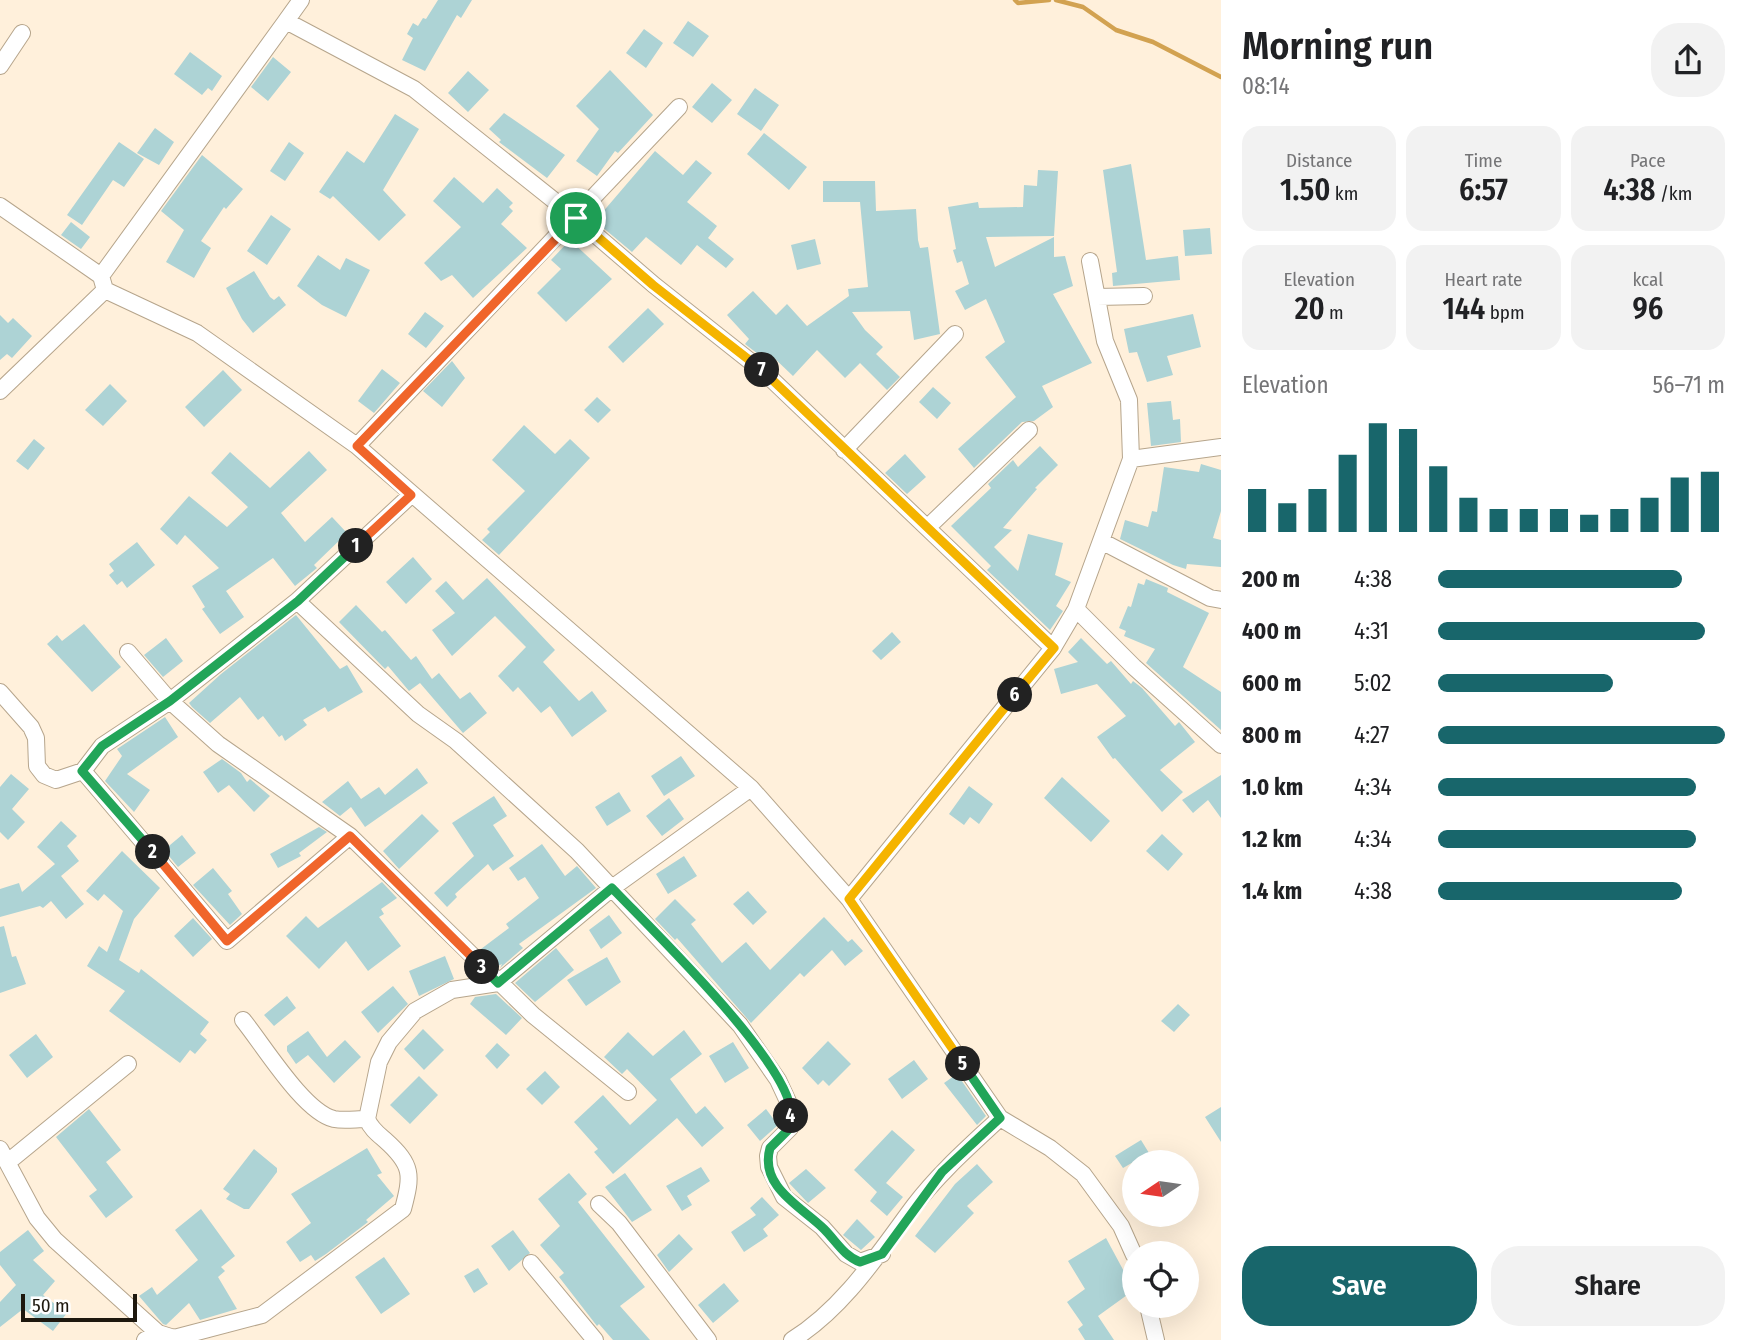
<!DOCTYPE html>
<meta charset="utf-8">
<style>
body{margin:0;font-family:"Fira Sans Condensed",sans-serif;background:#f2f2f2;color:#202124;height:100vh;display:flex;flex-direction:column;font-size:26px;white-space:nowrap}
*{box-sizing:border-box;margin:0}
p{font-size:23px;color:#757577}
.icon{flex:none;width:38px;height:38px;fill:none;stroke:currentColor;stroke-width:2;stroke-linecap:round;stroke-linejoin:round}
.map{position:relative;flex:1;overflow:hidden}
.sheet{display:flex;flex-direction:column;background:#fff;width:525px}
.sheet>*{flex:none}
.needle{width:46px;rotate:257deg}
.controls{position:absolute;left:1122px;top:1150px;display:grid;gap:14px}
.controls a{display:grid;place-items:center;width:77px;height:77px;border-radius:50%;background:#fff;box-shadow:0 7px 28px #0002;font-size:35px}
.scale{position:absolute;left:21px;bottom:18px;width:116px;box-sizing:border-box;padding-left:7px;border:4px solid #1e180e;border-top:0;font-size:19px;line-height:24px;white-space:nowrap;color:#1e180e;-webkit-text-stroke:5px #fff;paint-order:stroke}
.pin{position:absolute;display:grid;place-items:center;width:60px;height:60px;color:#fff;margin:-30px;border:4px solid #fff;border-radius:50%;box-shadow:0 2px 7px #0007}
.km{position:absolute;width:35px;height:35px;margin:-18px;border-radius:50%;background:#222;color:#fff;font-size:19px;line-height:35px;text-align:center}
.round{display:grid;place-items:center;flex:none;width:74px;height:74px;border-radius:28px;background:#f2f2f2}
.head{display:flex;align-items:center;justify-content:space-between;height:119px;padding:0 21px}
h1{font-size:38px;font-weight:600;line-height:52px}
.metrics{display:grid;grid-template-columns:repeat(3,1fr);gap:10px;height:119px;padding:7px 21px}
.metrics div{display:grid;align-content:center;border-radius:18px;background:#f2f2f2;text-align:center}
.metrics b{font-size:30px;font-weight:600}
.metrics small{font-size:19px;font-weight:400}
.metrics p{font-size:19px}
.chart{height:196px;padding:14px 21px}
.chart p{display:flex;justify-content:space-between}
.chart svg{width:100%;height:126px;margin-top:7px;stroke:#18666b;stroke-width:6}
.primary-button{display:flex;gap:14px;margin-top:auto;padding:14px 21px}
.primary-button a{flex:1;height:80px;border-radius:28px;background:#18666b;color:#fff;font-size:28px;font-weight:600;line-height:80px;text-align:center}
.primary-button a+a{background:#f2f2f2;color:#202124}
ul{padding:0 21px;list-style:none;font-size:23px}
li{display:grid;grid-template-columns:112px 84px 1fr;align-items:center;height:52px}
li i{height:18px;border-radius:9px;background:#18666b}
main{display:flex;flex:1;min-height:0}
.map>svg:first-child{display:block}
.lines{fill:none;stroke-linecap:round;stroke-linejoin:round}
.stream{stroke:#d2a251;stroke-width:4.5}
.building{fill:#add3d5}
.minor-casing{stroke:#b6a58c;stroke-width:18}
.minor{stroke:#fff;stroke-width:16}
.split-1-casing{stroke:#fff;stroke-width:14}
.split-2-casing{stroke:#fff;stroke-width:14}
.split-3-casing{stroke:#fff;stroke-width:14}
.split-4-casing{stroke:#fff;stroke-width:14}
.split-5-casing{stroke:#fff;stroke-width:14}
.split-6-casing{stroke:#fff;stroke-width:14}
.split-7-casing{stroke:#fff;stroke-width:14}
.split-8-casing{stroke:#fff;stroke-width:14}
.split-1{stroke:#f0652b;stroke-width:9}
.split-2{stroke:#22a559;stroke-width:9}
.split-3{stroke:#f0652b;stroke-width:9}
.split-4{stroke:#22a559;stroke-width:9}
.split-5{stroke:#22a559;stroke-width:9}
.split-6{stroke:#f5b400;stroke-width:9}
.split-7{stroke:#f5b400;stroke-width:9}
.split-8{stroke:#f5b400;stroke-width:9}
</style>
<main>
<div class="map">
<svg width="1221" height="1340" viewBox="0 0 1221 1340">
<rect width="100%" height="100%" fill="#fff0db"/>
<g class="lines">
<path class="stream" d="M1015,0L1018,3L1049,0
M1056,0L1083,7L1116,30L1153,42L1221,77"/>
</g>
<path class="building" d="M438,0H472L461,18L457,15L425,71L402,60L413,38L407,34L413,23L418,26L423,18L426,19Z
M688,21L709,36L693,57L673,43Z
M644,29L663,43L646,68L626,53Z
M190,52L222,76L212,91L208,88L202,95L174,74Z
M273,57L291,72L268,101L251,87Z
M610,70L653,115L618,153L615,151L597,176L576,161L599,129L576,106Z
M468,71L489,90L468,112L448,93Z
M712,83L732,100L712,123L692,107Z
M755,88L779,105L761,131L737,114Z
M504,113L565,155L547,178L499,142L501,140L489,129Z
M395,114L419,129L383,190L406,215L379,241L333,196L330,199L319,192L347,151L364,163Z
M155,128L174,142L159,165L137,153Z
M764,133L807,167L789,190L747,154Z
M119,142L144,159L124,187L113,180L82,225L67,215Z
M289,142L304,153L285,181L270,171Z
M655,151L683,175L696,160L712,173L687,202L717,226L708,238L734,259L726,268L697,245L681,265L646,237L632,252L595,221Z
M202,155L243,189L226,209L224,207L201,241L211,248L194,278L166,262L184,230L161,211Z
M1131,164L1146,260L1178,256L1180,280L1113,286L1112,273L1117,272L1103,170Z
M1038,170L1058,171L1054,236L986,237L995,267L1054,237V257L1065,256L1073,286L1053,294L1092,363L1042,386L1053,407L1034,421L1022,422L974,468L958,449L1016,397L985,357L1005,342L986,299L965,310L955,291L969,284L962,261L957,263L953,250L956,249L948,207L978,202L979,208L1023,207L1024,185L1037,186Z
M454,177L483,203L497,188L513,203L509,207L513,211L501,224L527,248L473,298L452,275L441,281L424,263L461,227L433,201Z
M823,181H875L876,211L916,209L918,240L920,248L928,247L940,334L914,340L910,311L852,312L865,330L883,347L876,354L900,377L887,390L860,363L845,378L817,350L793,376L772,356L767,361L745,344L749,339L727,315L753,291L776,315L787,304L807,326L849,296L848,289L868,287L860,202H823Z
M271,215L291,229L267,265L247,251Z
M71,222L90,237L81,249L61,235Z
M1210,228L1212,254L1185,256L1183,230Z
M815,239L821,264L797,270L791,245Z
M570,240L612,279L566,322L537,293L561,269L551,260Z
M318,255L340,270L346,258L370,270L346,317L322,305L297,286Z
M254,271L270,297L274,300L279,296L286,305L253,333L242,319L226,288Z
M648,308L664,324L623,363L608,347Z
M425,312L444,326L426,348L408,334Z
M1193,314L1201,347L1167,356L1173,375L1147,382L1137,352L1129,353L1124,329Z
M0,315L8,323L13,318L32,336L12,358L7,354L0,360Z
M452,361L465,378L442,407L423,391Z
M382,369L400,383L374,413L358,401Z
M223,370L242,390L204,427L185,407Z
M110,384L127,401L103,426L85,410Z
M933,387L951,403L937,419L919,402Z
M597,397L611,410L598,423L584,410Z
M1171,401L1173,420L1180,419L1181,442L1151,446L1147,403Z
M524,425L555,454L570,439L590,458L499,555L482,540L490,532L487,529L525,491L492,460Z
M34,439L45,448L28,470L16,461Z
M1040,446L1058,465L1035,488L1037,489L1003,528L1012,530L994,547L1018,571L1028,534L1063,543L1055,575L1071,582L1056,606L1063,611L1050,630L987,570L991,566L951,526L991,488L988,484L1013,460L1018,467Z
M309,451L327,470L281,513L305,542L332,517L347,533L314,565L317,568L295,586L273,558L226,591L244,617L220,634L202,609L205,607L192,586L219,568L185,535L177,545L160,529L189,496L227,527L248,507L211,473L230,452L270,488Z
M905,454L926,477L907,494L885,473Z
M1201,464L1221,470V511L1213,538L1221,540V567L1187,564L1186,569L1173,565L1120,539L1125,520L1148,527L1152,511L1157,512L1164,467L1199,472Z
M137,542L155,565L127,588L122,581L117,585L109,575L114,571L109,564Z
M413,557L432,579L406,604L386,582Z
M487,578L555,650L543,662L579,701L592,691L607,711L572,737L550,706L541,713L518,687L513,692L498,676L526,647L495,616L452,656L432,630L455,613L435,591L446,581L463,600Z
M1146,579L1168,588L1167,592L1209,613L1183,667L1221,692V730L1146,663L1155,649L1124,636L1126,631L1119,628L1128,606L1131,607L1138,583L1144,585Z
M356,605L382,632L385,630L411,660L416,656L432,679L439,673L460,699L470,692L487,713L463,733L420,683L409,691L388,666L385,669L339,622Z
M296,615L340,669L347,665L363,692L328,712L325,707L303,720L307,725L285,741L282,735L279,737L263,716L258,720L240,697L210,723L192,707L189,703L221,674Z
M84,624L121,667L92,692L47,644L57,635L62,641Z
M892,632L901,642L881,660L872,651Z
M166,638L183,661L163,677L144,655Z
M1081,638L1107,664L1111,661L1131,684L1133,681L1142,688L1175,726L1179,722L1195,742L1160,770L1183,792L1162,812L1115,758L1113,759L1097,737L1126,716L1097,684L1061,694L1054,669L1078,662L1068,652Z
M165,717L178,737L127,774L150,790L134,812L105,781L122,756L117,749Z
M681,756L695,776L664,796L651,776Z
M222,759L241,773L247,782L250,779L270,796L254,812L229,785L218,793L203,772Z
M417,768L428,783L365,827L351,807L340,816L322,802L348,781L361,799L379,787L385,795Z
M11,774L29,789L12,809L25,822L8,840L0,832V787Z
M1221,775V818L1208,800L1193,813L1182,800Z
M1062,777L1110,821L1091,842L1044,798Z
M969,786L993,804L979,824L970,817L964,825L949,814Z
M619,792L631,811L607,826L595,807Z
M494,796L507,816L493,825L514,856L493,871L488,864L455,894L457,897L447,907L434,893L474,856L452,823Z
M669,798L684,819L662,836L646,816Z
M422,814L439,831L399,869L383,851Z
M61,821L77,836L67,846L79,861L61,876L84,904L66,919L51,901L43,908L40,906L0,917V889L19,883L22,892L55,864L37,847Z
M319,827L327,832L299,853L301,856L278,868L270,854Z
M1162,834L1183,854L1168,871L1146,851Z
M182,835L196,853L178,867L164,850Z
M542,844L565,876L577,866L596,888L519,944L523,948L500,968L502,964L498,966L481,949L509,928L506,924L539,898L525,877L518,881L509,868Z
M122,851L160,888L134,919L119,960L139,973L141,969L209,1022L200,1034L207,1040L195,1054L190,1050L180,1063L109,1011L125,991L87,966L99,946L107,952L123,911L104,894L98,901L86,891Z
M684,856L697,876L668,894L656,874Z
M213,868L232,891L228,894L242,914L230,925L193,885Z
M382,882L397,898L381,909L384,914L379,917L401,946L368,971L346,941L319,969L286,936L306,916L318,928Z
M748,891L767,912L753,925L733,904Z
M675,899L696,920L691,924L722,963L746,942L770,970L824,917L848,942L852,939L863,951L845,966L832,950L804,977L800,973L751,1023L677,938L675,940L655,919Z
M609,915L622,933L601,949L589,930Z
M193,918L212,939L193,957L174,936Z
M4,926L12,957L16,956L26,984L0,993V927Z
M556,948L574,970L535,1002L515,983Z
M445,956L454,979L419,996L409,971Z
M607,957L621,982L586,1006L567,980Z
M393,986L408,1004L378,1033L361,1012Z
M496,994L522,1018L506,1035L470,1004L475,997Z
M287,996L296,1008L274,1026L264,1015Z
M1178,1004L1190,1015L1174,1032L1161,1021Z
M423,1029L444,1050L424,1070L404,1049Z
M684,1030L702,1054L670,1079L696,1114L705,1106L724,1128L702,1147L677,1118L613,1174L594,1152L598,1149L574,1122L603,1095L630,1125L657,1100L627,1069L622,1074L604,1057L628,1032L653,1056Z
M308,1031L327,1057L345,1040L361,1057L334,1083L308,1055L296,1064L287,1051V1046Z
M36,1034L53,1057L27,1078L9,1055Z
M828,1041L851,1064L829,1086L823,1080L818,1085L802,1068Z
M733,1042L749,1068L725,1083L709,1056Z
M497,1043L510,1055L497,1069L485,1056Z
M914,1060L928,1079L902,1099L888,1079Z
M545,1071L560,1087L542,1105L526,1089Z
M957,1074L986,1116L977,1125L944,1083Z
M419,1076L438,1095L410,1124L390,1105Z
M1221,1107V1142L1205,1117Z
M89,1109L121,1150L106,1162L133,1197L106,1218L89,1196L97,1190L56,1137Z
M766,1109L778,1125L760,1141L747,1125Z
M892,1130L915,1150L886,1183L903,1197L887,1216L870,1201L877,1192L854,1170Z
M1141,1140L1149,1153L1123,1168L1115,1156Z
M367,1148L382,1173L377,1175L394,1196L366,1220L368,1222L326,1254L315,1261L311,1255L300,1262L286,1242L311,1223L291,1194Z
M254,1149L277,1168V1172L249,1209H244L226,1199L230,1194L223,1189Z
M977,1164L993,1182L967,1206L974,1213L935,1253L915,1236L955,1184Z
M701,1167L710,1181L687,1196L692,1205L682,1211L666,1186Z
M806,1169L826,1188L808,1203L789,1183Z
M569,1173L587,1194L578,1202L645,1287L620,1306L650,1340H613L599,1324L597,1326L559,1277L564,1273L540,1245L560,1226L538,1199Z
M625,1173L652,1210L632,1222L605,1187Z
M762,1197L779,1215L763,1229L768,1236L744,1252L731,1232L756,1215L750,1208Z
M201,1209L235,1256L221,1267L225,1271L218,1277L237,1309L200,1320L189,1303L166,1325L163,1324L139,1296L152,1287L157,1295L198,1260L175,1230Z
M857,1219L875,1237L861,1250L843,1235Z
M28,1230L44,1251L33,1260L55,1281L43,1295L67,1313L53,1331L23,1309L0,1327V1302L16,1285L0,1265V1252Z
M513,1230L530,1253L509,1271L491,1246Z
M679,1234L693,1249L669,1272L657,1255Z
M1106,1238L1134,1290L1098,1316L1114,1340H1085L1078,1329L1083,1325L1067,1302L1085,1289L1068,1261Z
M384,1257L410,1294L381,1314L355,1277Z
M478,1268L488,1284L474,1293L464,1276Z
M724,1283L739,1301L713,1323L698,1305Z"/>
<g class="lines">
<g class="minor-casing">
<path id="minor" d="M286,21L301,0
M0,66L22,33
M679,107L357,446L751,788L849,899L1000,1118L1050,1148L1083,1174L1121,1226L1134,1255
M0,206L101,276L105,290L197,333L357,446
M101,276L286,21L414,89L576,218L654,285L765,373L1053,648
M1097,297L1144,296
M0,391L105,290
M844,450L955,334
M1131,459L1221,447
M411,495L297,601L170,701L218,744L350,836L533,1015L628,1092
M928,527L1029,430
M1103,542L1210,598L1221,600
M297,601L418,714L456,741L577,851L740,1025L778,1080L792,1110L790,1128L770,1148L768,1156L769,1167L784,1197L822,1227L846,1254L860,1262L882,1254
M1076,609L1134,667L1221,745
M0,692L31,727L36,738L37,766L44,775L56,780L83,771L102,746L170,701L128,652
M83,771L227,941L350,836
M849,899L1053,648L1076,609L1131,459L1129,400L1105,341L1090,261
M243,1020C264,1046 304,1112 334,1119C344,1121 356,1119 367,1119
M0,1149L37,1218L55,1240L158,1333
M8,1162L128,1064
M599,1204L619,1223L708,1340
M531,1263L595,1340
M1148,1306L1156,1340
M145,1340L158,1333L174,1338L262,1315L403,1209C412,1175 413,1165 385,1140C378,1134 371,1129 367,1119L379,1062L389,1042L415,1011L452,990L498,983L612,888L751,788
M792,1340C843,1309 879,1253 914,1206C939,1173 970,1146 1000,1118"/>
</g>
<use href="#minor" class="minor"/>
</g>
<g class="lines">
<g class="split-1-casing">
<path id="split-1" d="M356,546L411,495L357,446L576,218"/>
</g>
<g class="split-2-casing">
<path id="split-2" d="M153,852L82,771L102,746L170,701L298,601L356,546"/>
</g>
<g class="split-3-casing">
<path id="split-3" d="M153,852L227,941L350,836L482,967"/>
</g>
<g class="split-4-casing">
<path id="split-4" d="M482,967L498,983L612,888C649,927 795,1067 791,1116"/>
</g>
<g class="split-5-casing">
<path id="split-5" d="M791,1116L790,1128L770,1148C759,1187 802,1207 824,1229C836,1241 844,1256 860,1262L882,1254L942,1172L1000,1118L963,1064"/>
</g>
<g class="split-6-casing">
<path id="split-6" d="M963,1064L849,899L1015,695"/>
</g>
<g class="split-7-casing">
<path id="split-7" d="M762,370L1054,648L1015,695"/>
</g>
<g class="split-8-casing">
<path id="split-8" d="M576,218L653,285L762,370"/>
</g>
<use href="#split-1" class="split-1"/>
<use href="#split-2" class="split-2"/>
<use href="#split-3" class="split-3"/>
<use href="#split-4" class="split-4"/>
<use href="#split-5" class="split-5"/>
<use href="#split-6" class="split-6"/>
<use href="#split-7" class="split-7"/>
<use href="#split-8" class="split-8"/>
</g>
</svg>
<div class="controls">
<a><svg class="needle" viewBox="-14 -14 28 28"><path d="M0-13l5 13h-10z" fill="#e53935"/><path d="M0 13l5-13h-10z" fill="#757577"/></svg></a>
<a><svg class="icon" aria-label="locate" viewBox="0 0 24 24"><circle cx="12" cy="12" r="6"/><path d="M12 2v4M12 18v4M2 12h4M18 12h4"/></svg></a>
</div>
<div class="scale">50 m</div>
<div class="pin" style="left:576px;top:218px;background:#1e9e55"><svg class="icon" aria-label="arrive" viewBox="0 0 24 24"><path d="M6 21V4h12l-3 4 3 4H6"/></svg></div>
<b class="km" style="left:356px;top:546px">1</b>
<b class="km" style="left:153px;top:852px">2</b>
<b class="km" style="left:482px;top:967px">3</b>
<b class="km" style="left:791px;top:1116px">4</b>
<b class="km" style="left:963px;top:1064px">5</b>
<b class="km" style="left:1015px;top:695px">6</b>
<b class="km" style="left:762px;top:370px">7</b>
</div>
<section class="sheet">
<div class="head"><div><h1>Morning run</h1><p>08:14</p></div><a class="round"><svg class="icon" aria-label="share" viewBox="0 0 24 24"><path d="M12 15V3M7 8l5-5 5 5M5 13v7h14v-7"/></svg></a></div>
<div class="metrics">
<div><p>Distance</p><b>1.50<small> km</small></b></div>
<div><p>Time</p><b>6:57</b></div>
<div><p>Pace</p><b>4:38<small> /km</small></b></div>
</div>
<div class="metrics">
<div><p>Elevation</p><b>20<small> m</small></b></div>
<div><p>Heart rate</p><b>144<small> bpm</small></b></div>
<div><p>kcal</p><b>96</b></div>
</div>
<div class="chart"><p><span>Elevation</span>56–71 m</p>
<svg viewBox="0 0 160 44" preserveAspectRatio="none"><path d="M5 44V29M15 44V34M25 44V29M35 44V17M45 44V6M55 44V8M65 44V21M75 44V32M85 44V36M95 44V36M105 44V36M115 44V38M125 44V36M135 44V32M145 44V25M155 44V23"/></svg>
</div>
<ul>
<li><b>200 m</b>4:38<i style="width:85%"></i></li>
<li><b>400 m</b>4:31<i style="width:93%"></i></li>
<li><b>600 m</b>5:02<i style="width:61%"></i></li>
<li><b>800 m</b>4:27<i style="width:100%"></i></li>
<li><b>1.0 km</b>4:34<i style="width:90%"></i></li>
<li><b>1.2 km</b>4:34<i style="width:90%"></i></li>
<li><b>1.4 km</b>4:38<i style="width:85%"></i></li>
</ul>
<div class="primary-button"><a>Save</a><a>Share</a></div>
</section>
</main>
